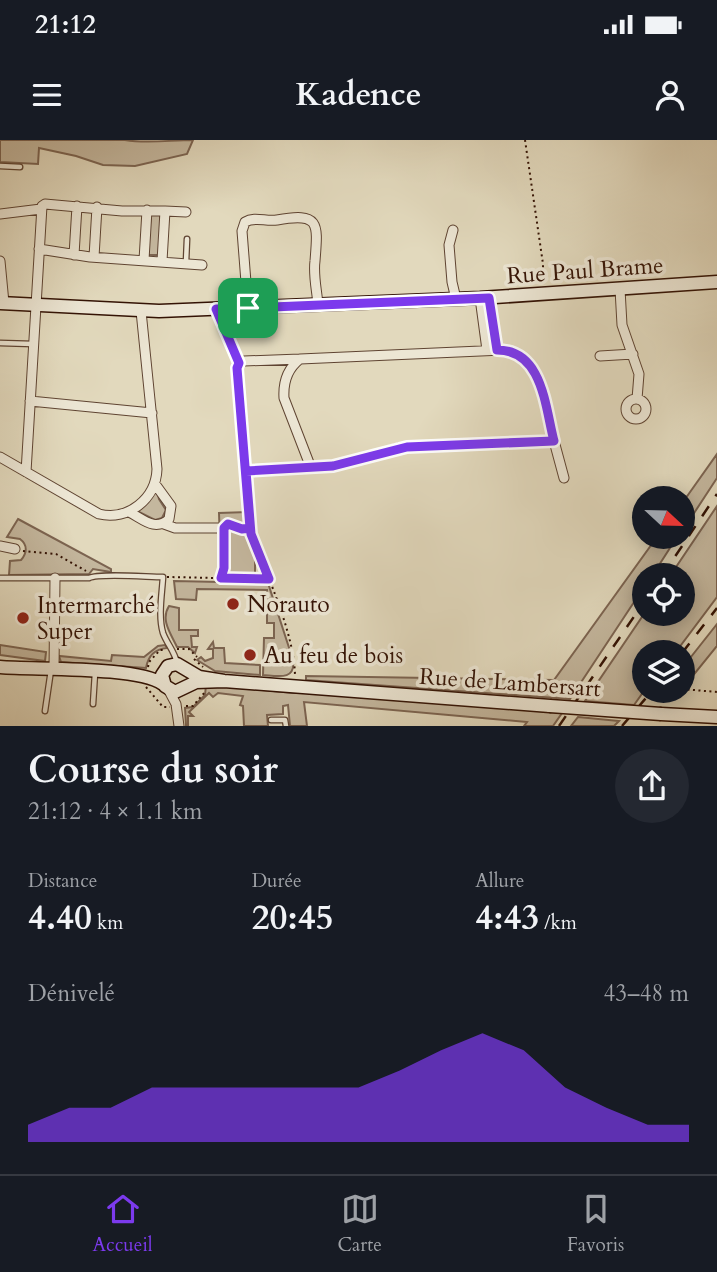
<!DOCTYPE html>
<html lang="fr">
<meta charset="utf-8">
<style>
body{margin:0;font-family:Cardo,serif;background:#242831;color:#f1f3f6;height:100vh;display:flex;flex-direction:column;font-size:26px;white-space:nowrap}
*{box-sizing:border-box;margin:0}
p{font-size:23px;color:#9ea1a6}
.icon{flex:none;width:38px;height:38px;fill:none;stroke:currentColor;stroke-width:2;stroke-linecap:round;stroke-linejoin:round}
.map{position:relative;height:586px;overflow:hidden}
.panel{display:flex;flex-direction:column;background:#171b24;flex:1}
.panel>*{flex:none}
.needle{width:46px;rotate:112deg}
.controls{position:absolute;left:632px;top:346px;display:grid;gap:14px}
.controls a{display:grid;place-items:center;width:63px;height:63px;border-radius:50%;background:#171b24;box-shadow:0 4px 18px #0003;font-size:35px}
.pin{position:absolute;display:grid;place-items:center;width:60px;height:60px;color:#fff;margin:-30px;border-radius:14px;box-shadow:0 4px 10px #0006}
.round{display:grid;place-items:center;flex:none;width:74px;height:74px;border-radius:37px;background:#242831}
.headline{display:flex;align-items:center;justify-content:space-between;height:119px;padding:0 28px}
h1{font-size:38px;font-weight:600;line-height:52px}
.figures{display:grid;grid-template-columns:repeat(3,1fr);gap:10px;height:119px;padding:7px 28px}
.figures div{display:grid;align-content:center}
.figures b{font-size:35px;font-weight:600}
.figures small{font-size:19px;font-weight:400}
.figures p{font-size:19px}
.chart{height:196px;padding:14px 28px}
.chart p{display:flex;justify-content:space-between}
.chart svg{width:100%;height:126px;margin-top:7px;fill:#7c3aed;opacity:.7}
.status{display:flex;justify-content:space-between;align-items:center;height:49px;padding:0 35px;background:#171b24;direction:ltr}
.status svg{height:19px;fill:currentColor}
header{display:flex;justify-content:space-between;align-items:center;height:91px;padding:0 28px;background:#171b24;font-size:32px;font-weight:600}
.tabs{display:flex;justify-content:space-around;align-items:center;height:98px;border-top:2px solid #363941;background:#171b24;font-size:19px;color:#9ea1a6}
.tabs a{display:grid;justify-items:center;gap:4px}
.tabs .on{color:#7c3aed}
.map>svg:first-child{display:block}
.green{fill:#c4b79e;stroke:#7c6451;stroke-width:2}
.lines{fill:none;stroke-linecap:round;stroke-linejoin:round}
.lane-casing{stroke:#5f4432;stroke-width:7}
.street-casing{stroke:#5f4432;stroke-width:11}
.secondary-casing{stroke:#331204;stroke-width:15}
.path{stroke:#331204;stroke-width:2;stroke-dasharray:2 3.5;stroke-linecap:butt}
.lane{stroke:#ece6d4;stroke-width:4.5}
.street{stroke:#ece6d4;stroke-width:9}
.secondary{stroke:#ece6d4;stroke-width:12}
.rail{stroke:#331204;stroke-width:2.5;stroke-dasharray:12 12;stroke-linecap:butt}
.secondary-bridge-casing{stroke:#331204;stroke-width:15;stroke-linecap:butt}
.secondary-bridge{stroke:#ece6d4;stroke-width:12}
.route-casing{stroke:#fff;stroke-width:14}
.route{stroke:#7c3aed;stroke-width:9}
.poi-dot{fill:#8f2418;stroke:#ece6d4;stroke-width:2.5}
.labels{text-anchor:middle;stroke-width:7;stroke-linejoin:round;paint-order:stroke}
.street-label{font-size:23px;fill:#331204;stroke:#ece6d4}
.poi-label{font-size:23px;fill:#331204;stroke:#ece6d4;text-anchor:start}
</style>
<div class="status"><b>21:12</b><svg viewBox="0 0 49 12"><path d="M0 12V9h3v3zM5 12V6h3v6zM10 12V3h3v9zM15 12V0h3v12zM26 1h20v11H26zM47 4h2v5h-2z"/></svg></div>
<header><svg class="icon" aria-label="menu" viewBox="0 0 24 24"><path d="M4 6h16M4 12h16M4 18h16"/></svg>Kadence<svg class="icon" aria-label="person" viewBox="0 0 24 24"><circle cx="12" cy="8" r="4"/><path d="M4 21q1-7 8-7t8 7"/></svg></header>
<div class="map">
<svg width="717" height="586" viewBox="0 0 717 586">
<rect width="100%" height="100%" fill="#e2d9bd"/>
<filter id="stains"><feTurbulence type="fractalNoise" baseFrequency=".00286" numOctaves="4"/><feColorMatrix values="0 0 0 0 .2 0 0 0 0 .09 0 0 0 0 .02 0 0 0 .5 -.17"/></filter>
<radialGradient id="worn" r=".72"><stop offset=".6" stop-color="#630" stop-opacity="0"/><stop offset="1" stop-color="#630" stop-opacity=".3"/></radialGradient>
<path class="green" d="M0,0H125C147,4 171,0 193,0L187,14L135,26L103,25L76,16L39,8L38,24L0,22Z
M151,74H160L161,115H147Z
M717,314V338L683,390V362Z
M154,351H157L159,359L166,370L162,378L155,380L137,371Z
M717,366V457L675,513H644V551L634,565L585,561L644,474H682V436H670Z
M248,372L247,389L255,413V437L221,436L219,373Z
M18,379L111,429V432L93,429L89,434L9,435L10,421L21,420C27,413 28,405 20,399L7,397Z
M657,397H677L652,436H644V447L570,559L306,540V536L554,540Z
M174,441L268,443L293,520C296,541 277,536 263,535L264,498H274V483H267V450L197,449L196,460L176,459Z
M169,466L179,468V490H198V496H191L192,507H197L195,513L188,507H177C171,494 160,480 169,466Z
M717,484V506L683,548V527Z
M213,502L214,508H224L225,523L260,525V535L215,531L197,520L201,517L205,521L213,518V509H208Z
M0,505L46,512L45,521L0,515Z
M165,505L167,508C155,509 148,516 146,528L61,522L59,516L111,521L112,515L144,517L158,506Z
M206,545L294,553L306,552L562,573L553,586H524L527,582L304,562L307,586H290L288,565L283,566V574L267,575L268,586H244L243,566L240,565L243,556L218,553L213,557L209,553L189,572L193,576H188V585H186L185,568L193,567L205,555Z
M578,577L619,581L614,586H571Z"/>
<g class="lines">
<g class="lane-casing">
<path id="lane" d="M0,26L20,27
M186,122L187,99
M0,203L33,204
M0,438H89C99,433 148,437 163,437C162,454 158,476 163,493C167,504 174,510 177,523
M93,564L95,533
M45,571L51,530
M271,580H285L286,586"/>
</g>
<g class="street-casing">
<path id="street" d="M165,71L186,72
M0,74L41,69
M453,90L449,105L452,142L456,159
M39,109L90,117L202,125
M74,115L77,66
M94,117L97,67
M144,120L147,70
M0,121L4,163
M620,149L622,185L639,234L637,259
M480,158L487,210
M489,158L497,210
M248,168L242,91L245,82C255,76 266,82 277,80C320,72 318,83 315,121C313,135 317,151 318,165
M503,210C544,216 545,268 554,301L399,308L339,325L311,328L284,258C283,242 287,229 300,219Z
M600,216L633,214
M626 269a10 10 0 1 1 20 0a10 10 0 1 1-20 0Z
M30,261L152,273
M554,301L564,338
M0,317L99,374C128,381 156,359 157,329L141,171
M246,331L311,328
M26,332L42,66L45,64L122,71H165L162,121
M249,367L237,225L244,221L300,219
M129,372C143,379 155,392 169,379L171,366L155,344
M164,384L175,388H218
M0,406L15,409
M54,529L55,438
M168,549L176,564L179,586"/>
</g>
<g class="secondary-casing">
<path id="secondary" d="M0,163L159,171L480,158L717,142
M0,527C36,530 137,526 163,544
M224,541L196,542L175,552L165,546L162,535L168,526L177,524L199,537L224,541L550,566
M661,574L717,577"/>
</g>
<path class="path" d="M525,0L543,124V143
M220,179L236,215
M249,374C251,398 261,418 270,441C281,470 294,504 295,535
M225,386L228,384L242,389L249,388
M23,411L56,414L86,431
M167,437L267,439
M221,438L224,428V392
M177,509H189L197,517
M194,519L203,527
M148,527L149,522L160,510H164
M146,547L163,567H170
M682,549L717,552
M186,566H193L205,552"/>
<use href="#lane" class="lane"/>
<use href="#street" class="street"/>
<use href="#secondary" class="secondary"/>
<path class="rail" d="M662,436L717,354
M682,513L717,468
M559,586L644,462
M622,586L652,551"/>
<g class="secondary-bridge-casing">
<path id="secondary-bridge" d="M550,566L661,574"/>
</g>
<use href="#secondary-bridge" class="secondary-bridge"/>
</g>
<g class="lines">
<g class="route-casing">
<path id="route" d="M248,168L216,169L239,223L237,228L250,388L242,389L228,384L224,388V428L221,438L269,439L251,394L246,331L333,326L407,307L554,301C545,267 543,210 497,210L489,158L248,168"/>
</g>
<use href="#route" class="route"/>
</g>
<g class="poi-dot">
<circle cx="233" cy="464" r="7"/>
<circle cx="23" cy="478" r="7"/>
<circle cx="250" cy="515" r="7"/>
</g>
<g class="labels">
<g class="street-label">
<text transform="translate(585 130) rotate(-4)" y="8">Rue Paul Brame</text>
<text transform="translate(510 542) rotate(4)" y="8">Rue de Lambersart</text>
</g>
<g class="poi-label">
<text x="247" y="472">Norauto</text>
<text x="37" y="473">Intermarché<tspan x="37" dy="26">Super</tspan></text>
<text x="264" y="523">Au feu de bois</text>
</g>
</g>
<rect width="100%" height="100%" filter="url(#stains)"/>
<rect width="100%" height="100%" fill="url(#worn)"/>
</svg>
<div class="controls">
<a><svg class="needle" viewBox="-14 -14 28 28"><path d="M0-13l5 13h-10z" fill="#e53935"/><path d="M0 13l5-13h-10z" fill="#9ea1a6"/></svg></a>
<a><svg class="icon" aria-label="locate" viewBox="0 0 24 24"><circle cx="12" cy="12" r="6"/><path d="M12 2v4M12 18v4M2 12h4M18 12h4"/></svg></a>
<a><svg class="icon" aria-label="layers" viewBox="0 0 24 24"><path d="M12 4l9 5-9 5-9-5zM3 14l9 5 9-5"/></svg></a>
</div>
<div class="pin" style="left:248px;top:168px;background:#1e9e55"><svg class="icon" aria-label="arrive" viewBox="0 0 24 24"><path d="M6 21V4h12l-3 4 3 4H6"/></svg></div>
</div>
<section class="panel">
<div class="headline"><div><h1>Course du soir</h1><p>21:12 · 4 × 1.1 km</p></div><a class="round"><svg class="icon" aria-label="share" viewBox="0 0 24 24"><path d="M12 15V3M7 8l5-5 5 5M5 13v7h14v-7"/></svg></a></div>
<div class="figures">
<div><p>Distance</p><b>4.40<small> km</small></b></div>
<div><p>Durée</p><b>20:45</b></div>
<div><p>Allure</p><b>4:43<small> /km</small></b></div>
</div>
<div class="chart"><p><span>Dénivelé</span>43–48 m</p>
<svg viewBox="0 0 160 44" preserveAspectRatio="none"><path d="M0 44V38L10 32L20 32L30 25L40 25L50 25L60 25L70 25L80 25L90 19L100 12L110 6L120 12L130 25L140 32L150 38L160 38V44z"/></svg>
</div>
</section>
<nav class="tabs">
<a class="on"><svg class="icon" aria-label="home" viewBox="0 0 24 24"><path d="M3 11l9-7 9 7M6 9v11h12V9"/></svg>Accueil</a>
<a><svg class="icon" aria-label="map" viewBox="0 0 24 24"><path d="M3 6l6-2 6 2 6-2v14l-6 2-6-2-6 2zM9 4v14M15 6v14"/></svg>Carte</a>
<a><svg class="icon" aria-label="saved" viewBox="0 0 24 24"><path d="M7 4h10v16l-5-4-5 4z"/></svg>Favoris</a>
</nav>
